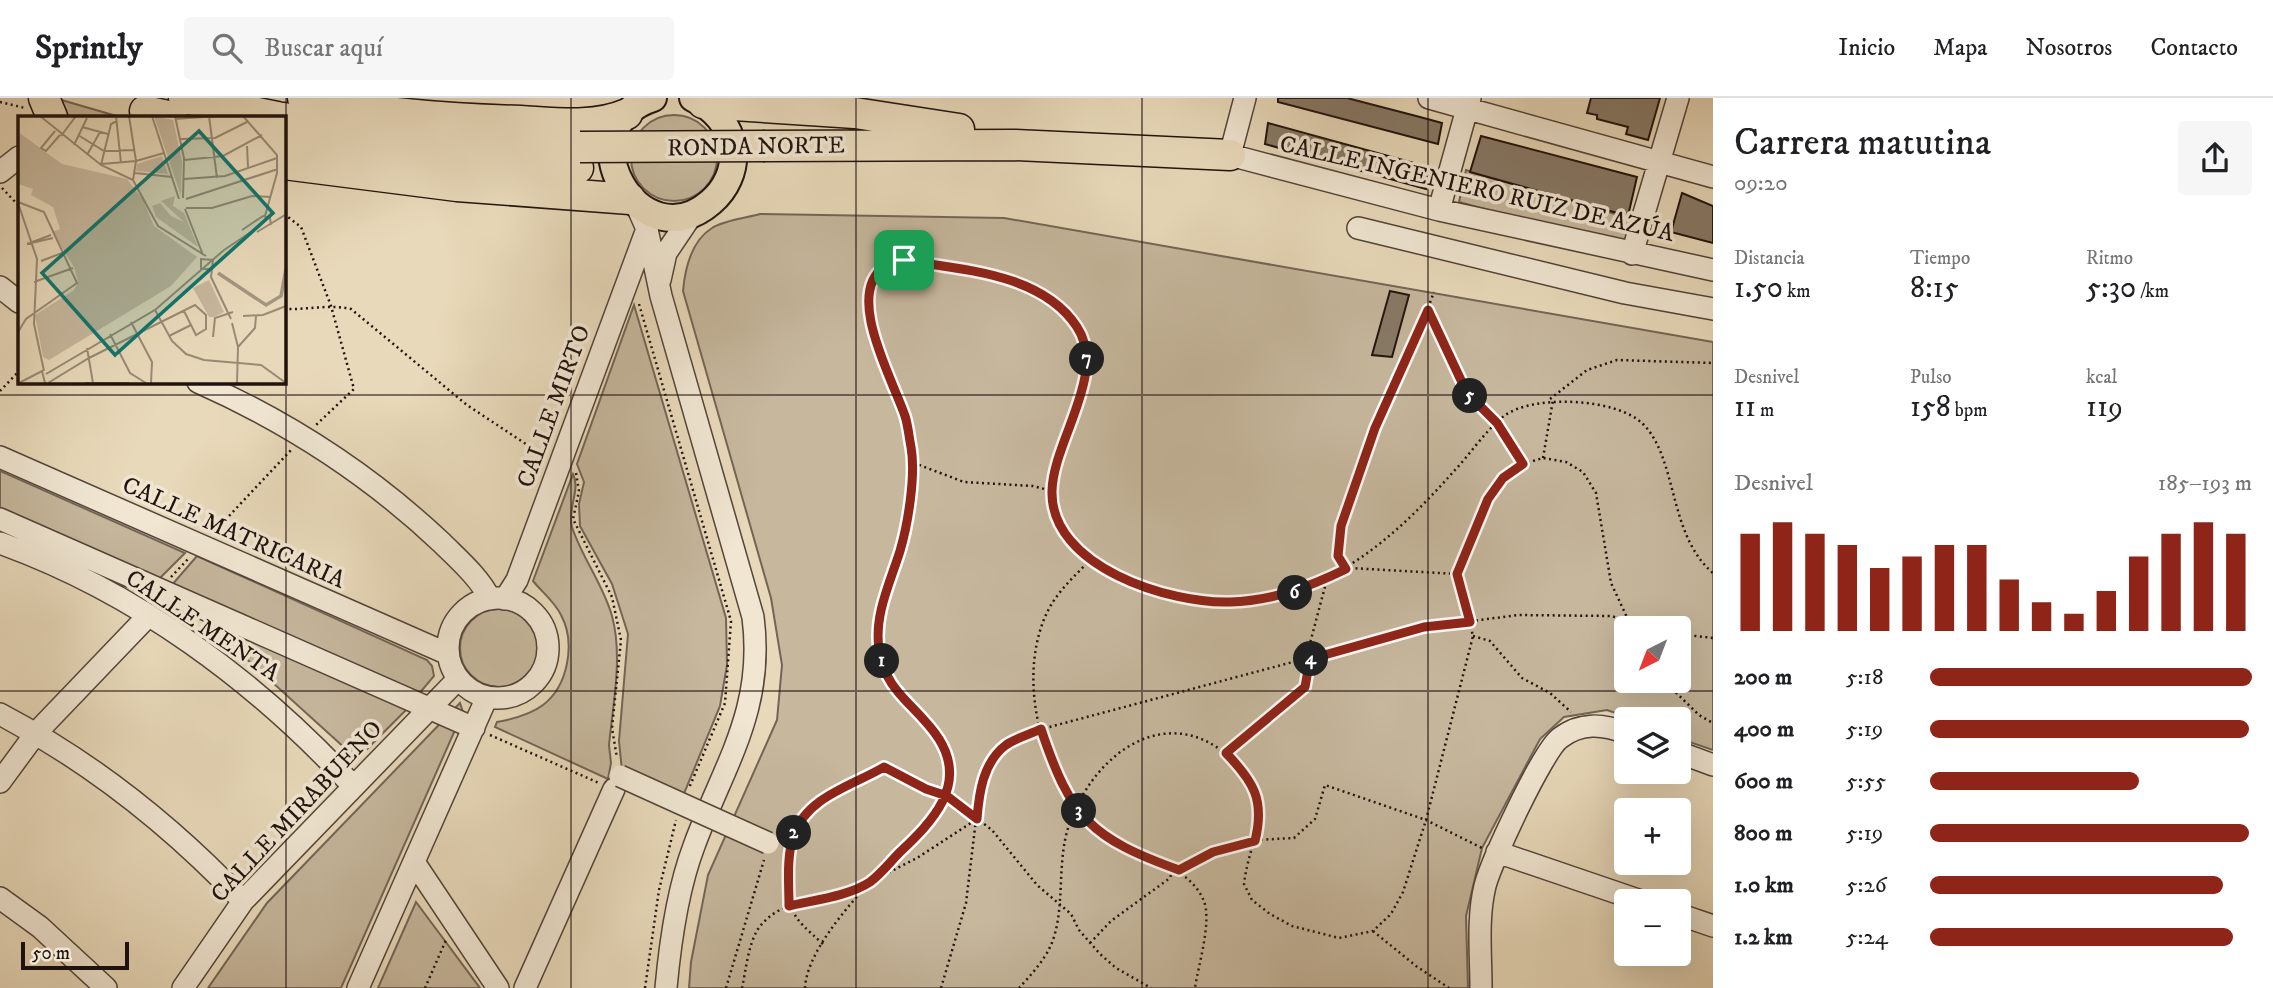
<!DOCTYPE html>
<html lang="es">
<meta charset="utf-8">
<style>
body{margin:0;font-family:"IM FELL DW Pica",serif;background:#f6f6f6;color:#202124;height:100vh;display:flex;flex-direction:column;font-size:26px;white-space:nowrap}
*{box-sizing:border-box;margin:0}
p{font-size:23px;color:#757577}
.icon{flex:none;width:38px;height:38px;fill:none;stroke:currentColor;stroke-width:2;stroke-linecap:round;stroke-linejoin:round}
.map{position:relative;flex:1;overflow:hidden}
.drawer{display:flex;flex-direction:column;background:#fff;width:560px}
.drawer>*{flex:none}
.needle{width:46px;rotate:222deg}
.buttons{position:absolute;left:1614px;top:518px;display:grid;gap:14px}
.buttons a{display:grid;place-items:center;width:77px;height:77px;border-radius:7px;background:#fff;box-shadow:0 7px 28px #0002;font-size:35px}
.scale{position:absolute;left:21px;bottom:18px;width:108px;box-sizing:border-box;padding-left:7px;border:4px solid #20130e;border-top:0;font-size:19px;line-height:24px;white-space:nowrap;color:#20130e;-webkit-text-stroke:5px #f0e6d2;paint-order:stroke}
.pin{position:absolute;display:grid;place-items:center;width:60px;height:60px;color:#fff;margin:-30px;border-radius:14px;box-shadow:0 4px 10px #0006}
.km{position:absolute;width:35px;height:35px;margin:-18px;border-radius:50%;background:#222;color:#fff;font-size:19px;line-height:35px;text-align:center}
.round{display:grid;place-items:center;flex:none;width:74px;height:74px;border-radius:7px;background:#f6f6f6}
.overview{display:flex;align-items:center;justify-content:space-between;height:119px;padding:0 21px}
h1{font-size:38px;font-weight:600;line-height:52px}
.stats{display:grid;grid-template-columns:repeat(3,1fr);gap:10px;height:119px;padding:7px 21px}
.stats div{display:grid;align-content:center}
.stats b{font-size:30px;font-weight:600}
.stats small{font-size:19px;font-weight:400}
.stats p{font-size:19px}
.chart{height:196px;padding:14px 21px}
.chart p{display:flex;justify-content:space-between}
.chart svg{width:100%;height:126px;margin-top:7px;stroke:#8f2418;stroke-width:6}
ul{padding:0 21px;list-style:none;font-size:23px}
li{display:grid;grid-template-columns:112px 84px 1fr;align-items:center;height:52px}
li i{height:18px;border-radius:9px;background:#8f2418}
header{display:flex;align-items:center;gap:42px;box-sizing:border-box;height:98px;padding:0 35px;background:#fff;border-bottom:2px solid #e0e0e0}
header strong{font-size:33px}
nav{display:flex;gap:38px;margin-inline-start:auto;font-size:24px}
.search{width:490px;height:63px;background:#f6f6f6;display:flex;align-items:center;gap:18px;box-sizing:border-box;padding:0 24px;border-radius:7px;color:#757577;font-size:26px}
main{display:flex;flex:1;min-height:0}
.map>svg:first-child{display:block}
.green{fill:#c6b79d;stroke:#736556;stroke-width:2;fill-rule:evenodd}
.building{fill:#887a67;stroke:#20130e;stroke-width:2}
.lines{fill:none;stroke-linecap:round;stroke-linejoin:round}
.minor-casing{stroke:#524439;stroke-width:24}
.major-casing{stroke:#20130e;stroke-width:30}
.highway-casing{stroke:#20130e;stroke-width:33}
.path{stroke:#20130e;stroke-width:2.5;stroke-dasharray:2 3.5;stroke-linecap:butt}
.minor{stroke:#f0e6d2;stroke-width:21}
.major{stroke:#e8d9ba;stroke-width:26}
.highway{stroke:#e8d9ba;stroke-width:30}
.minor-bridge-casing{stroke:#524439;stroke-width:24;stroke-linecap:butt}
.highway-bridge-casing{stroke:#20130e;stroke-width:33;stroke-linecap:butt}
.minor-bridge{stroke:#f0e6d2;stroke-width:21}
.highway-bridge{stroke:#e8d9ba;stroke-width:30}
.route-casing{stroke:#fff;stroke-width:14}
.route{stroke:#8f2418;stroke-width:9}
.grid{fill:none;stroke:#20130e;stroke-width:2;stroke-opacity:0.55}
.labels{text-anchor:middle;stroke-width:7;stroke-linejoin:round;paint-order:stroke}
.street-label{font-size:24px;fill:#20130e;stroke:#f0e6d2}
.inset-river{fill:none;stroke:#a49680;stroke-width:3.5}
.inset-road{fill:none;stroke:#988a75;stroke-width:2}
.view{fill:#0f766e;fill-opacity:0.15;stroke:#0f766e;stroke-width:3.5}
.inset-edge{fill:none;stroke:#20130e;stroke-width:3.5}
</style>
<header>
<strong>Sprintly</strong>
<div class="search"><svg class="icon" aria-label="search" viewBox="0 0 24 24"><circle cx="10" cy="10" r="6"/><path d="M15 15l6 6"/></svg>Buscar aquí</div>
<nav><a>Inicio</a><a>Mapa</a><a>Nosotros</a><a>Contacto</a></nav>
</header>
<main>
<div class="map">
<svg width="1713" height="890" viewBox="0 0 1713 890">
<rect width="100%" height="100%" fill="#e8d9ba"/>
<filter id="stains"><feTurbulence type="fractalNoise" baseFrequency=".00286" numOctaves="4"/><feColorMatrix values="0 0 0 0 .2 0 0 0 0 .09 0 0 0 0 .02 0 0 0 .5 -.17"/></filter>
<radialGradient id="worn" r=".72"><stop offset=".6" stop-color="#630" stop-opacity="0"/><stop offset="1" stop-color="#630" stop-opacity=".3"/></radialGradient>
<path class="green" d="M58,1L120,19H69Z
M631 60a43 43 0 1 1 86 0a43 43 0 1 1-86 0Z
M1466,72L1632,121L1625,150L1459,104Z
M760,116L1004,120L1713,244V652L1678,640V621H1633L1607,612L1564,619L1540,641L1482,750L1466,818L1468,890H689L691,864L708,777L777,622L782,567L771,500L683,193C685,171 691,143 712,130C724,122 746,120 760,116ZM1626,530H1678V583H1626Z
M634,207L726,520L727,567L720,608L683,698L622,673L619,643L628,536L612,486L580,428L579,406L584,384L577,366Z
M0,373L185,455L159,481L0,411Z
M573,376C581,391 567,411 572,429C582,460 603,486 612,518C623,558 613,606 609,647L611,665L608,681L495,629L497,624C513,621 530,617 543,607C568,588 576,545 561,517C555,504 542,494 533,483Z
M197,458L427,562L432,568L434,578L418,597L171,488Z
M460 550a39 39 0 1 1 78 0a39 39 0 1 1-78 0Z
M257,539L407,611L357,661L241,556Z
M460,605L463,614L341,890H208L267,805Z
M416,804L480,890H378Z"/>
<path class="building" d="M1278,0H1347L1420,19L1442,25L1438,46L1278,4Z
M1591,0H1660L1648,42L1626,36L1628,29L1597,21V17L1587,15Z
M1268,25L1432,70L1426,91L1265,46Z
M1481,38L1637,79L1628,118L1470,74Z
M1682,95L1713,108V145L1671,134Z
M1390,193L1409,197L1392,259L1372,257Z"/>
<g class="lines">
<g class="minor-casing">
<path id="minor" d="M1245,0L1230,57L1439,112L1713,172
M1429,0L1713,79
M0,74L19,59
M636,106L647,131L661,198L753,519C765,612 724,666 694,748C678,790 670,846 666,890
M1439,112L1470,0
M1358,130L1625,195L1713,211
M1632,156L1678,0
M660,182L666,155L693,115
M0,189L19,204
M198,284C288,324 370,377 442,445C459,462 479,479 490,501
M0,359L448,556
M0,421L474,630
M0,445C136,494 255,582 353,688
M448 550a50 50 0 1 1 100 0a50 50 0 1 1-100 0Z
M505,501L517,482L647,131
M0,616C93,665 171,727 243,803
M1678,654L1713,667
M0,684L36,635L149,517
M1497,754L1641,803
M414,764L498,890
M0,800L40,829L106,890
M1678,816L1713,828
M183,890L243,803L458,581
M358,890L487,599
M525,890L614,691
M1481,890C1481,857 1477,820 1485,788C1491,764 1543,652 1560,640C1581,624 1603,626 1626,635"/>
</g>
<g class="major-casing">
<path id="major" d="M653,0C562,30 640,166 711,104C726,91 735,72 733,52C730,27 714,10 693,0"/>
</g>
<g class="highway-casing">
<path id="highway" d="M44,0L52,19
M184,0L277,19
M303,0C374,16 448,21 521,23C557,25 594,30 627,16
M703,5L855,15L959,31
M145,13L172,19
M284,20L410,39L580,49
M284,43L462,66L578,70
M765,48L1015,47L1230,57
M284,66L457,88L630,101"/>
</g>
<path class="path" d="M0,4L25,10
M2,90L19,108
M284,116L301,129L331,208L354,291L316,327
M639,206L731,523L725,605L689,690
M284,211C306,212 329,206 351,211L467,307L544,358
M1428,212L1467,295L1497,325L1523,365
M0,293L19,273
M1550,301L1587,272L1617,262L1713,265
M1543,360L1553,302
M914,365L964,384L1033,388L1052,393
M576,375L579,393L573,421L612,499L621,542L612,630L617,660
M214,434L291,352
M1091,461C1074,479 1055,495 1045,519C1014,592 1048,699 1111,744C1142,766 1185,763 1203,801C1213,821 1198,868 1195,890
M1350,470L1457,476
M1346,471L1338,458L1341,428L1375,330L1418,236L1434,194
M171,479L188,461
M1678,536L1713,540
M1473,538L1490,543L1522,580L1550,595L1571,614
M1664,583L1699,617L1713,625
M490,637L599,685
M1226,655L1305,589L1309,549L1327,481
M1179,772L1213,754L1255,742L1294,740L1315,721L1325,687L1426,722L1482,750
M874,782L917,760L977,721
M1373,833L1416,868L1449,890
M1090,845L1111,823L1170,780L1173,770
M823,846C790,816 789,817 790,772C792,704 834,698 884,669L926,691L947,698L992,732L1037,787L1071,816L1079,832L1100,856L1116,870L1151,890
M425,890L446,842
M645,890L659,792L676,722
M726,890L764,762
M742,890C746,872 748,847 758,831C780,799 834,797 868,785
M805,890C807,847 868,785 899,755C916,739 937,723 946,700C968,640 904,620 885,576C866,535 888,495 899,455C907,429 910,399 913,372C919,309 858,254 872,192C874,181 879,172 888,167C907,158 1010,179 1031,190C1048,199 1067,212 1078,230C1122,306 981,398 1109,472C1144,493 1187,505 1228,504C1325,503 1394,441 1455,372C1471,355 1486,332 1504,318C1533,296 1617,300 1643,326C1678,361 1668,437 1713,475
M941,890L966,805L980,688L990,667L1006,647L1042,631L1424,529L1519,517L1611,518L1655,530
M1019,890C1030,878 1044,863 1051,847C1066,812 1056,765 1069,727C1096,649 1177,597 1241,671C1276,712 1249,741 1244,786L1252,802L1270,816L1292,828L1339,840L1373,833L1391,816L1403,794L1426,722L1473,538L1457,476L1488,401L1503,380L1523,366L1543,360L1566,364L1583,374L1596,395L1611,485L1632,530"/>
<use href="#minor" class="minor"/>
<use href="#major" class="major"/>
<use href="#highway" class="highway"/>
<g class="minor-bridge-casing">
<path id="minor-bridge" d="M620,678L768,745"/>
</g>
<g class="highway-bridge-casing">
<path id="highway-bridge" d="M580,49L765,48"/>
</g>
<use href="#minor-bridge" class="minor-bridge"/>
<use href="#highway-bridge" class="highway-bridge"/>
</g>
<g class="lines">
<g class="route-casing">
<path id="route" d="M904,162C898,164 889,165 884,169C844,197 894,284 905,318C908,327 909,339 911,349C916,377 908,426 900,453C890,485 874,517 879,551C885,595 917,607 939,641C968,687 932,724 900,754C891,763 881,776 870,784C849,798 814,802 789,808C789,786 786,758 794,737C806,699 854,687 884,669L926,691L947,698L977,721C979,695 983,664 1006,647C1016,640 1031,636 1041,631C1071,721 1091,740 1179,772L1213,754L1255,743C1265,702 1254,684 1226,655L1305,589L1310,561L1424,529L1470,524L1457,476L1488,401L1503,380L1523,366L1497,325L1467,295L1428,212L1375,330L1341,428L1338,458L1346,471C1309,489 1272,503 1230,504C1170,506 1050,469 1052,393C1053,343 1108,276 1077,229C1042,175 962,172 904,162"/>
</g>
<use href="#route" class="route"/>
</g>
<path class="grid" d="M286,0V890M571,0V890M856,0V890M1142,0V890M1428,0V890M0,297H1713M0,593H1713"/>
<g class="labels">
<g class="street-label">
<text transform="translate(756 48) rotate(-1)" y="8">RONDA NORTE</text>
<text transform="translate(1477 90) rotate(13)" y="8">CALLE INGENIERO RUIZ DE AZÚA</text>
<text transform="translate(553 308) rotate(-70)" y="8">CALLE MIRTO</text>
<text transform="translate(234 434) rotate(24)" y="8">CALLE MATRICARIA</text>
<text transform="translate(203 527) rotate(34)" y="8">CALLE MENTA</text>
<text transform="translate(296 713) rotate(-47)" y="8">CALLE MIRABUENO</text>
</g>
</g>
<g transform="translate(18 18)">
<rect width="268" height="268" fill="#e8d9ba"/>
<path d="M136,0L155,4L164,45L163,80ZM0,16L44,48L109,63L125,84L136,110L179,141L153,170L31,244L25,241L17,199L56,174L60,166L56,151L34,116L42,113L35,91L13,79L15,73L0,68ZM144,40L150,58L118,55L119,48ZM157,80L155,90L166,97L180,131L138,101L134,90L142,87L153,100L166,106L143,85ZM191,164L206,196L196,201H191L175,172Z" fill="#c6b79d"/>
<path class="inset-river" d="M200,157L248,189L263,180L268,153"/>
<path class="inset-road" d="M22,0L83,49L115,64L140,110L188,140M64,0H87M98,0L103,47M111,0L118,45L115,64M134,0L161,83M157,0L166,42L165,82M191,0L199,62M225,0L259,39V57L247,100M157,3L200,0M64,11L90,18M37,15L23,32L28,35L42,19M60,19L86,35L116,34M43,20L58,0M163,23L197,22L229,6M56,29L69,2M229,30L230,51M69,39L82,16M166,44L205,40L244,19M84,48L118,45L146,37M83,49L93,8L99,5M117,57L154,61M166,63L207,60L259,42M168,83L260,53M0,86L26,96L59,167L8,203L0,216M0,87L19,143L16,208L26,255M168,92H194L234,80L252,81M167,93L185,139M224,114L245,100L252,102L253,109M239,116L267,99M33,119L9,128L35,122M23,145L44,137M194,153H183V143L195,144L193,161L213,203M16,166L55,152M137,194L206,134L242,110M225,200L245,199L268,190M113,206L134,246L133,267M214,207L220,231L219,267M92,218L112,257L128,267M151,220L173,209M195,221L197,202L215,196M220,231L237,212L238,200M69,232L75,267M28,258L137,194L154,225L168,238L186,244L243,249L268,267M1,267L24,255L27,267M30,267L71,242L177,189L188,199V213L178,219L166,195M67,267H111"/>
<path class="view" d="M181,15L255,97L97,239L24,157Z"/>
<rect width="268" height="268" class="inset-edge"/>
</g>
<rect width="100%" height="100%" filter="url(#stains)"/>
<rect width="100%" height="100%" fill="url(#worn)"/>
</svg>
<div class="buttons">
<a><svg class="needle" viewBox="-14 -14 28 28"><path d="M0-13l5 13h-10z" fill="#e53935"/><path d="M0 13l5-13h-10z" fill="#757577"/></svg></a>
<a><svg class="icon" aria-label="layers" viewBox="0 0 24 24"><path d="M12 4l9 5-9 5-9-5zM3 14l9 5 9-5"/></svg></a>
<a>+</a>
<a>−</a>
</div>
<div class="scale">50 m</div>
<div class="pin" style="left:904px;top:162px;background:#1e9e55"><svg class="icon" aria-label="arrive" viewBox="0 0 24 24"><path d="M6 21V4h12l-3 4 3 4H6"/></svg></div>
<b class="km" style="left:882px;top:563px">1</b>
<b class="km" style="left:794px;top:735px">2</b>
<b class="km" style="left:1079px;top:713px">3</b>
<b class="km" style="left:1311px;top:561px">4</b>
<b class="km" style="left:1470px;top:298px">5</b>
<b class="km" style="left:1295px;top:495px">6</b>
<b class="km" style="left:1087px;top:261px">7</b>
</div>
<section class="drawer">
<div class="overview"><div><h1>Carrera matutina</h1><p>09:20</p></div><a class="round"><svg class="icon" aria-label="share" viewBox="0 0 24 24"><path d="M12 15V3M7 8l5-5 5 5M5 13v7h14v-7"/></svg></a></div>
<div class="stats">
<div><p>Distancia</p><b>1.50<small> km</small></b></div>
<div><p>Tiempo</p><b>8:15</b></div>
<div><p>Ritmo</p><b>5:30<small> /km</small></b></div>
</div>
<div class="stats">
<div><p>Desnivel</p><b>11<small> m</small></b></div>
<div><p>Pulso</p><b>158<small> bpm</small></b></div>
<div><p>kcal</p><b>119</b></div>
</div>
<div class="chart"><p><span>Desnivel</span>185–193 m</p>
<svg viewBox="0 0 160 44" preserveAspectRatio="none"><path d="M5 44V10M15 44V6M25 44V10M35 44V14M45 44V22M55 44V18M65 44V14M75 44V14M85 44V26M95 44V34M105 44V38M115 44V30M125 44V18M135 44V10M145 44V6M155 44V10"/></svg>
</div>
<ul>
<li><b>200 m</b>5:18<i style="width:100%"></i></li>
<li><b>400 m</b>5:19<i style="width:99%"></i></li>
<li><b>600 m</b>5:55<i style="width:65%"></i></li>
<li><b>800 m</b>5:19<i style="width:99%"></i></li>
<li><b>1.0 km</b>5:26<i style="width:91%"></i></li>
<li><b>1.2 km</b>5:24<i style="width:94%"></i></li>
</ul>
</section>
</main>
